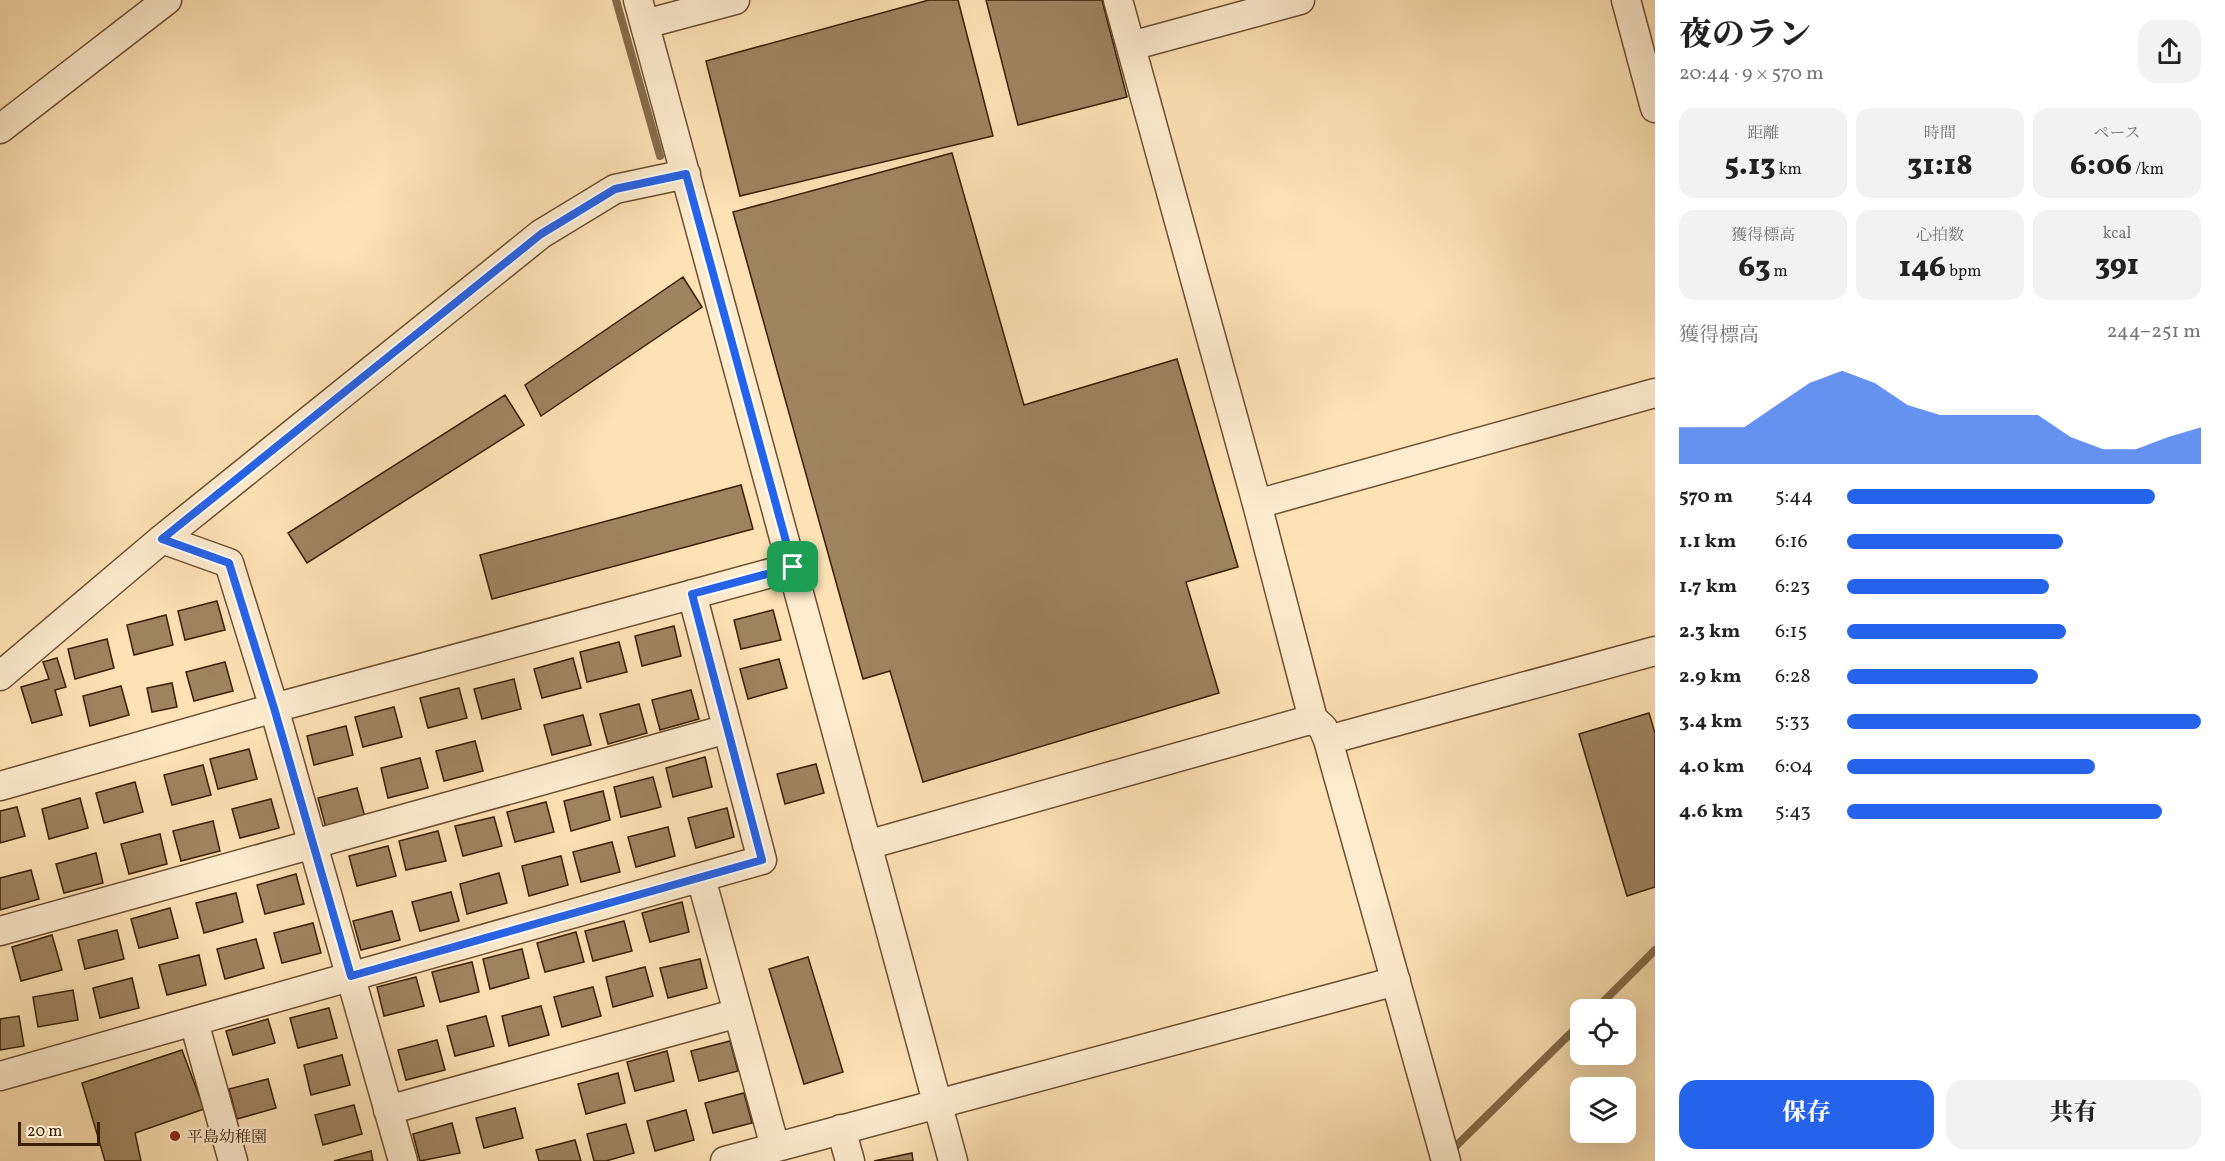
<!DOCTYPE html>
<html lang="ja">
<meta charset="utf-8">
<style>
body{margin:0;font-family:Vollkorn,"Noto Serif JP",serif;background:#f2f2f2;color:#222;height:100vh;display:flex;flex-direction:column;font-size:22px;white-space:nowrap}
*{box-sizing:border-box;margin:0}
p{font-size:20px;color:#767676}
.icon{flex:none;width:33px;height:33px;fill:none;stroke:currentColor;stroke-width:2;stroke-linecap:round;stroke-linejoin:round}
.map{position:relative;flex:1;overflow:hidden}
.sheet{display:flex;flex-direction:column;background:#fff;width:570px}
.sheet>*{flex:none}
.tools{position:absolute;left:1570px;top:999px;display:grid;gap:12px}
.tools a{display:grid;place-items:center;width:66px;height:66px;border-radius:12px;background:#fff;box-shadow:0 6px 24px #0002;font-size:30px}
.scale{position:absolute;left:18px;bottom:15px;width:82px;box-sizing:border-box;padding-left:6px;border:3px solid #3a1f03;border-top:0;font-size:16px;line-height:21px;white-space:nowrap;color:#3a1f03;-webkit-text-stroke:4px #feeccf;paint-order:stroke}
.pin{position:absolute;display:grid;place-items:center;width:51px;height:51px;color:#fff;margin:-26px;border-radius:12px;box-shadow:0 3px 9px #0006}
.round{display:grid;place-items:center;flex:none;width:63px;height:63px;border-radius:18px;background:#f2f2f2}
.overview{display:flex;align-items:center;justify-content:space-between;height:102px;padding:0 24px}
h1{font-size:33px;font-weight:800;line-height:45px}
.stats{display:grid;grid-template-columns:repeat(3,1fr);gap:9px;height:102px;padding:6px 24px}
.stats div{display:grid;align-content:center;border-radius:15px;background:#f2f2f2;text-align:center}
.stats b{font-size:30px;font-weight:800}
.stats small{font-size:16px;font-weight:400}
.stats p{font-size:16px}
.chart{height:168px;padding:12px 24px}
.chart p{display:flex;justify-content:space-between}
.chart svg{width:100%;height:108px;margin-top:6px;fill:#2563eb;opacity:.7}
.primary-button{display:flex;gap:12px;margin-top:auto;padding:12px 24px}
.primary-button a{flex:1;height:69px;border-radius:18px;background:#2563eb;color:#fff;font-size:24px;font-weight:800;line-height:69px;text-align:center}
.primary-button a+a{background:#f2f2f2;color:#222}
ul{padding:0 24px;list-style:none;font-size:20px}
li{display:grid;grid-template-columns:96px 72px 1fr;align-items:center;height:45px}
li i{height:15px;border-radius:8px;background:#2563eb}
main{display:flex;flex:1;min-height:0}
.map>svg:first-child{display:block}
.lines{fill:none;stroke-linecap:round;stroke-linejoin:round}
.stream{stroke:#876c49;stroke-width:8}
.building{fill:#9f8460;stroke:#3a1f03;stroke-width:1.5}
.minor-casing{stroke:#6b5030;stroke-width:31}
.minor{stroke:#feeccf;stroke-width:28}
.route-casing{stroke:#fff;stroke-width:12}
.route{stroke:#2563eb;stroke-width:8}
.poi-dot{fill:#8f2418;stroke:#feeccf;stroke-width:2}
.labels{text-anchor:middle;stroke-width:4.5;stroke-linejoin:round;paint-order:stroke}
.poi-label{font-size:16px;fill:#3a1f03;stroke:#feeccf;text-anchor:start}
</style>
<main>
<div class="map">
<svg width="1655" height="1161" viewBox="0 0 1655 1161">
<rect width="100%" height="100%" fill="#fde2b5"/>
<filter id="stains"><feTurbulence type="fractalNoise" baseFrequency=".00333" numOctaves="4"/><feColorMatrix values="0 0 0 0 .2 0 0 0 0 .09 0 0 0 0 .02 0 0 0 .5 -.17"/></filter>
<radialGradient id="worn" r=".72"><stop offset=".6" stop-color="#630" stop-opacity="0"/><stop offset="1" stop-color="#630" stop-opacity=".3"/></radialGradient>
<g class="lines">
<path class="stream" d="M616,0L660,156
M1595,1010L1655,950
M1450,1152L1581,1023"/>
</g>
<path class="building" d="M929,0H958L993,136L740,196L706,61Z
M986,0H1102L1127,97L1018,125Z
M952,153L1024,405L1177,359L1238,567L1186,582L1219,693L923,782L890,671L863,679L733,212Z
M683,277L702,307L541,416L525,385Z
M505,395L524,425L307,563L288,533Z
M741,485L753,529L492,599L480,555Z
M217,601L225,630L185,640L178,611Z
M773,610L781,640L741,649L734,620Z
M166,615L173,645L134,655L127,625Z
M674,626L681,656L642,666L635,636Z
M107,639L114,668L75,679L68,649Z
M619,642L627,672L587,682L580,652Z
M57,658L66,687L55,690L62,715L32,723L21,687L49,679L43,662Z
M573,658L581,688L542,698L534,669Z
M779,659L787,688L748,699L740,669Z
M225,662L233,691L194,701L186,672Z
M514,679L521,709L482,719L474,689Z
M172,683L177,707L152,712L147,688Z
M121,686L129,715L90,726L83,696Z
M459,688L467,718L428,728L420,698Z
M691,690L699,719L660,730L652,700Z
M639,704L647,733L608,744L600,714Z
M394,707L402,737L363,747L355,717Z
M1649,713L1655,733V887L1627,896L1579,734Z
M583,715L591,745L552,755L544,725Z
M346,726L353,755L314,765L307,736Z
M475,741L483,771L444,781L436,751Z
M249,749L257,779L218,789L210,759Z
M705,757L712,787L673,797L666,768Z
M420,758L428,788L388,798L381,768Z
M816,764L824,793L785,804L777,774Z
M203,765L211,795L172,805L164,775Z
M653,777L661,807L621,817L614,787Z
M135,782L143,812L104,823L96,793Z
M357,788L365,817L326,828L318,798Z
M603,791L610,820L571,831L564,801Z
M80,798L88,828L49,839L42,809Z
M271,799L279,828L240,838L232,809Z
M546,802L554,832L515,842L507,812Z
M17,807L25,836L0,843V811Z
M727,808L734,837L696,848L688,818Z
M494,817L502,846L463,856L455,826Z
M213,821L220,851L181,861L173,831Z
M668,827L675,856L636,867L628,837Z
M438,831L446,861L406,870L399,841Z
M160,834L167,864L129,874L121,844Z
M612,842L620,872L581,882L573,852Z
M388,846L396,876L357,886L349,856Z
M96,853L103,883L64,893L56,864Z
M561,856L568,885L529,896L522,866Z
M31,870L39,899L0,910V878Z
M499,873L507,903L467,914L460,884Z
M296,874L304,904L265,914L257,885Z
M451,892L459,921L420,931L412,902Z
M236,893L243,922L204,933L196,903Z
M682,902L689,932L650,942L642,913Z
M170,908L178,938L139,948L131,919Z
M392,911L400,940L361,950L353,921Z
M624,921L632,951L593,961L585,931Z
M313,923L321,953L282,963L274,933Z
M117,930L124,959L85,969L78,940Z
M576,932L584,962L545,972L537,943Z
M52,935L62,970L21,981L12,947Z
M256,939L264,968L225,979L217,949Z
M522,949L529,978L490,989L483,959Z
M199,955L206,985L167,995L159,965Z
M808,957L843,1072L804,1084L769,969Z
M700,959L707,988L668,998L660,968Z
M472,962L479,992L440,1002L432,972Z
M645,967L653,996L613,1007L606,977Z
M416,977L424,1006L384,1016L377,987Z
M132,978L139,1008L100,1018L93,988Z
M593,987L601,1016L562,1027L554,997Z
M73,990L78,1020L38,1027L33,997Z
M541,1006L549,1035L509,1046L502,1016Z
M329,1008L337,1038L298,1048L290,1018Z
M19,1016L24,1046L0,1050V1019Z
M486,1016L494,1046L455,1056L447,1026Z
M268,1019L275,1043L233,1055L226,1031Z
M437,1040L445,1070L406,1080L398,1050Z
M730,1041L738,1071L699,1081L691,1051Z
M182,1050L204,1109L135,1133L141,1161H105L82,1083Z
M667,1051L674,1081L635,1091L627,1062Z
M342,1055L350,1085L311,1095L304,1065Z
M618,1073L625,1103L586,1114L578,1084Z
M268,1079L276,1108L237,1119L229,1089Z
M744,1093L752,1123L713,1133L705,1103Z
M354,1105L362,1134L323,1145L315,1115Z
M515,1108L523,1138L484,1148L476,1118Z
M686,1110L694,1140L655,1151L647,1121Z
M452,1123L460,1153L420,1161L413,1134Z
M626,1124L634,1153L606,1161H594L587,1134Z
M575,1140L581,1161H539L536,1150Z
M371,1151L373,1161H334Z
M912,1153L913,1161H874Z"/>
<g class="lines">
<g class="minor-casing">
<path id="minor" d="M638,0L953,1161
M1118,0L1257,504L1313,719L1323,728L1328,740L1446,1161
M1626,0L1655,108
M645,24L735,0
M1131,46L1300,0
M0,129L167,0
M1257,504L1655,393
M162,539L229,563L274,708L403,1161
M0,676L162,539L541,234L615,189L686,174
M1328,740L1655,651
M0,786L274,708L793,567
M867,845L1313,719
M701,878L775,1147
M0,931L727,729
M194,1022L233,1161
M0,1076L762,860L692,594
M388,1110L738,1013
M841,1129L850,1161
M725,1161L1396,981"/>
</g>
<use href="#minor" class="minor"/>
</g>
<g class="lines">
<g class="route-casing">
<path id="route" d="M686,174L793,567L692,594L762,860L351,976L274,708L229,563L162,539L541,234L615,189Z"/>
</g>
<use href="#route" class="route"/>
</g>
<circle class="poi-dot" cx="175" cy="1136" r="6"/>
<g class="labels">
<g class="poi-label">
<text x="187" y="1142">平島幼稚園</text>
</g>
</g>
<rect width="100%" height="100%" filter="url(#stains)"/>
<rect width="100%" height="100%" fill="url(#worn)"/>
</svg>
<div class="tools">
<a><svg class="icon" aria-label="locate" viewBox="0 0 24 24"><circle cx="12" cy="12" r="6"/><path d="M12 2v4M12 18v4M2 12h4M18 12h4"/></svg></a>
<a><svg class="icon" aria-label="layers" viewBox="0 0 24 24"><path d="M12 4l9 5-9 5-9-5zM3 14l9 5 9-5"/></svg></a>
</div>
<div class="scale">20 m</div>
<div class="pin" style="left:793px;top:567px;background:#1e9e55"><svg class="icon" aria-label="arrive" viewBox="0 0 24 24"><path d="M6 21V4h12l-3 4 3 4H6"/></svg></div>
</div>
<section class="sheet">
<div class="overview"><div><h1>夜のラン</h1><p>20:44 · 9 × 570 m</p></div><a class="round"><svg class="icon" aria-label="share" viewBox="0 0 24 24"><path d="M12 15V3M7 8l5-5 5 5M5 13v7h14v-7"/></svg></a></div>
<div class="stats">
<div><p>距離</p><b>5.13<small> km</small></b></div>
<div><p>時間</p><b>31:18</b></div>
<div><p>ペース</p><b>6:06<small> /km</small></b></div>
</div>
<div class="stats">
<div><p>獲得標高</p><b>63<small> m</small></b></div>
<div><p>心拍数</p><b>146<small> bpm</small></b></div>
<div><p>kcal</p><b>391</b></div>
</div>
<div class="chart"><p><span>獲得標高</span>244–251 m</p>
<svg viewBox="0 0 160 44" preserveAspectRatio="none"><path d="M0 44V29L10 29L20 29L30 20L40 11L50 6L60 11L70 20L80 24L90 24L100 24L110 24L120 33L130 38L140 38L150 33L160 29V44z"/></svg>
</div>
<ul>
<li><b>570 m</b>5:44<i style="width:87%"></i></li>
<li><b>1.1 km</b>6:16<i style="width:61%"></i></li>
<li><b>1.7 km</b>6:23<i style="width:57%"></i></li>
<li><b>2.3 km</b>6:15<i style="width:62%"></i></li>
<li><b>2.9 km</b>6:28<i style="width:54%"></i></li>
<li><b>3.4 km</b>5:33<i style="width:100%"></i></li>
<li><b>4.0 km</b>6:04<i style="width:70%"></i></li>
<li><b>4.6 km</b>5:43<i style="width:89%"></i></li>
</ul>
<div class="primary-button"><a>保存</a><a>共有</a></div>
</section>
</main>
